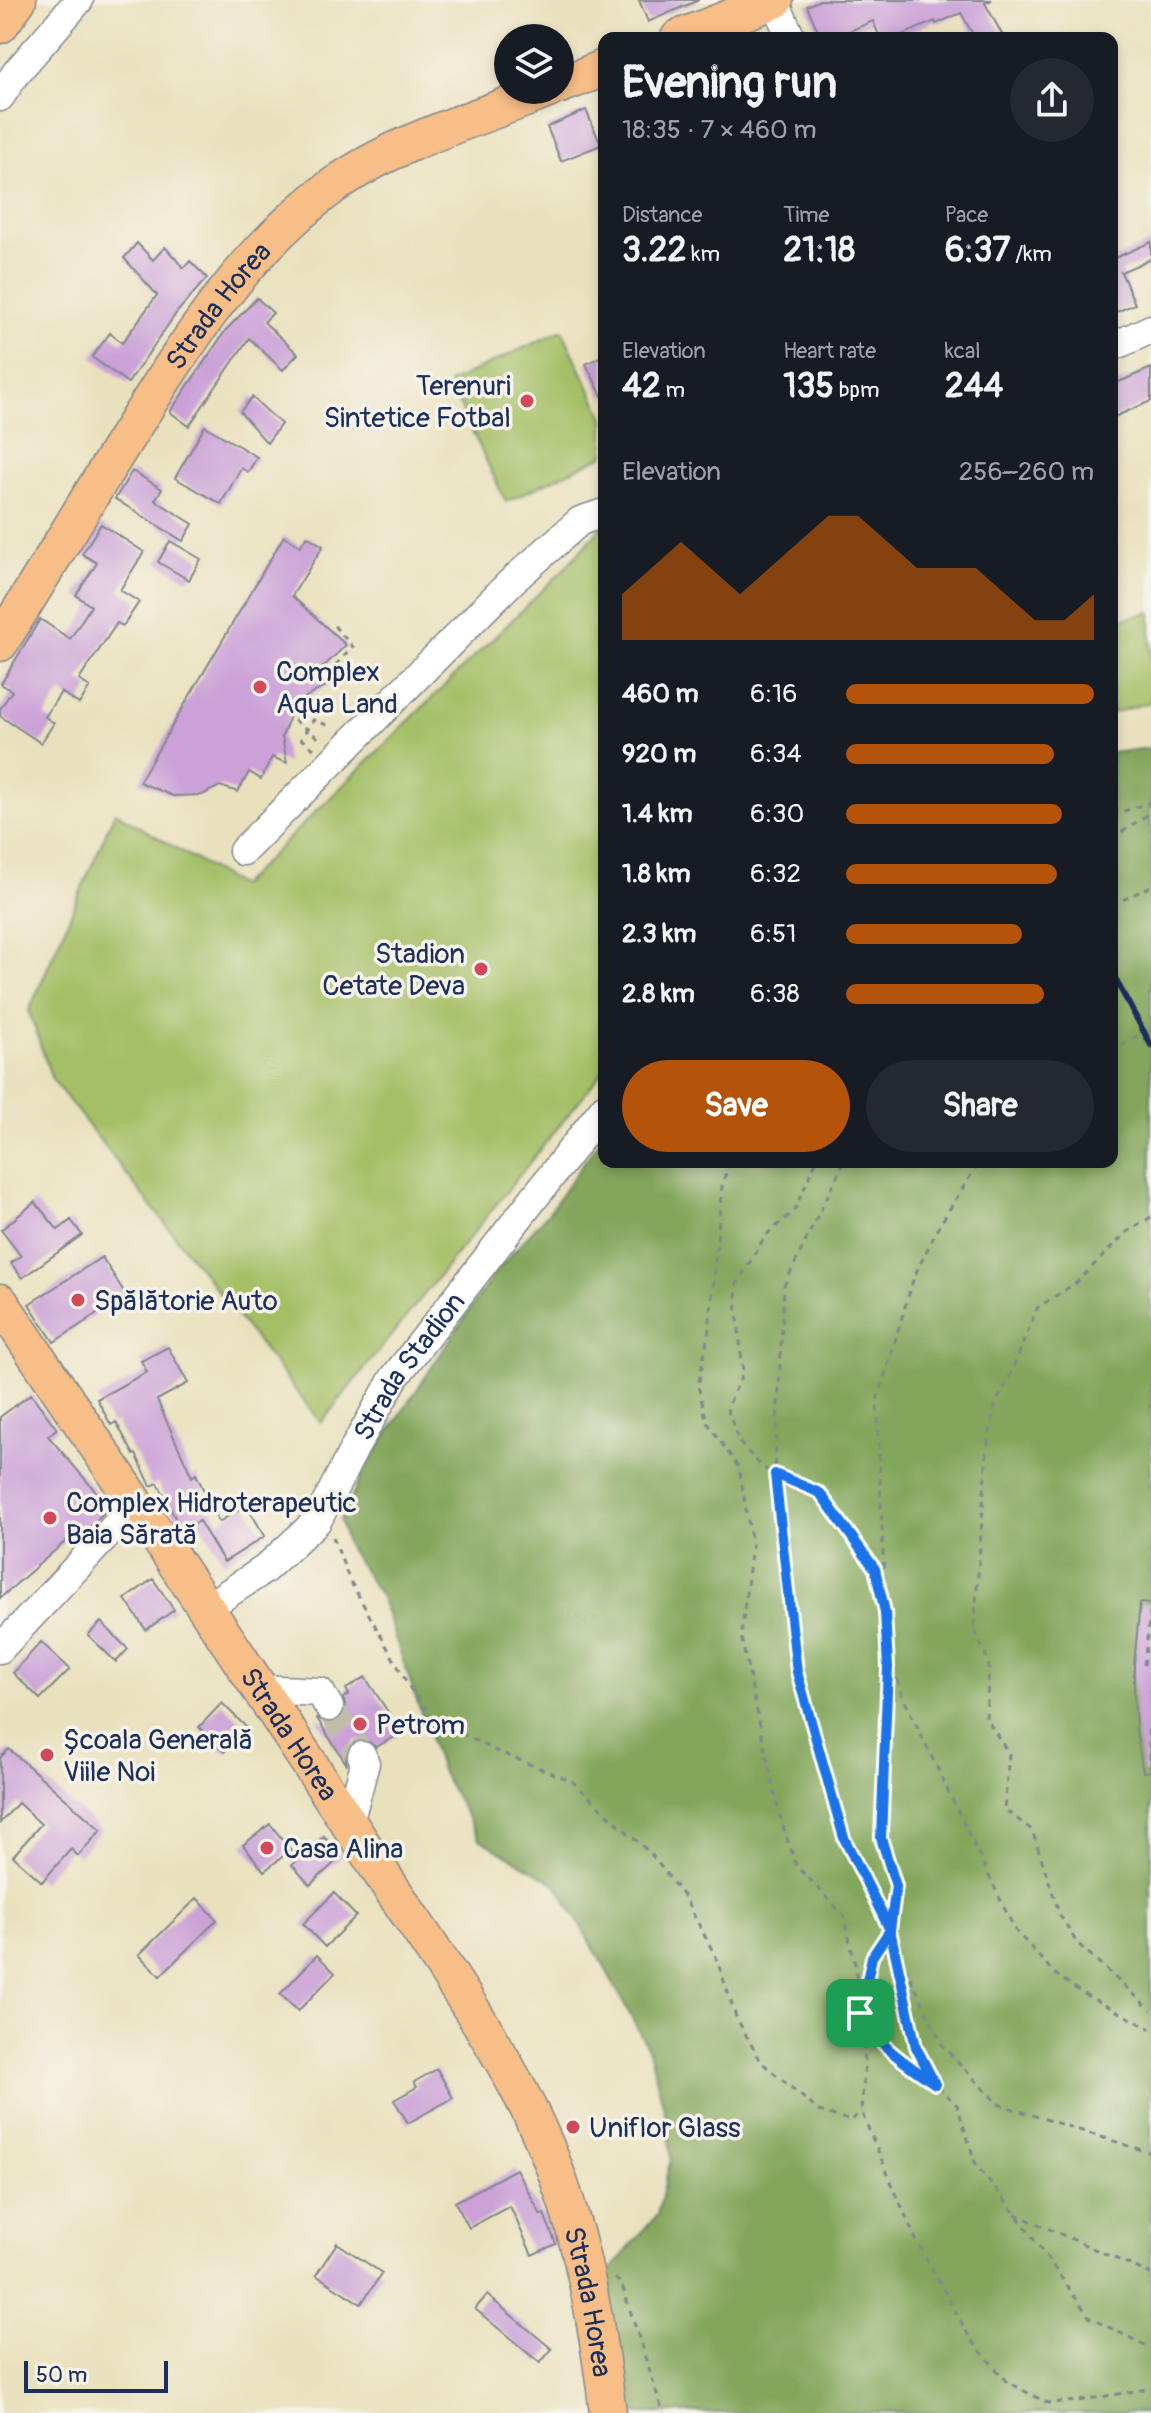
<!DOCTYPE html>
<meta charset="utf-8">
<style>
body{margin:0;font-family:Pangolin,sans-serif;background:#242831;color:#f1f3f6;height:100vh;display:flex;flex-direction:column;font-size:30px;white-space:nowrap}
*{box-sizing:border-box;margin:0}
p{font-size:26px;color:#9ea1a6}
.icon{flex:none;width:44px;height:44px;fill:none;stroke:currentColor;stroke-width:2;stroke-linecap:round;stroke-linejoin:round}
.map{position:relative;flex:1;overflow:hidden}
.drawer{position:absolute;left:598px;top:32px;width:520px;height:1136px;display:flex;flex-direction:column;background:#171b24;border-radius:16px;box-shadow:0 4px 12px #0003}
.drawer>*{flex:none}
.fabs{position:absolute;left:494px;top:24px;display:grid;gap:16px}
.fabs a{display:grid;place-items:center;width:80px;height:80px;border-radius:50%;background:#171b24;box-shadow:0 4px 12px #0003;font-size:40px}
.scale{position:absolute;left:24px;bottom:20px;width:144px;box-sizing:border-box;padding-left:8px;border:4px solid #1b2f5e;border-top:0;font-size:22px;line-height:28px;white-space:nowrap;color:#1b2f5e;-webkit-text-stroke:6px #f7f3e8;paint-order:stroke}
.pin{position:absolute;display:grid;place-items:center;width:68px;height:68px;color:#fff;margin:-34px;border-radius:16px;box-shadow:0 4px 12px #0006}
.round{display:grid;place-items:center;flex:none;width:84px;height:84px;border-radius:42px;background:#242831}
.overview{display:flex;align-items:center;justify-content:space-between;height:136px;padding:0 24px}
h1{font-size:44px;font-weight:800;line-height:60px}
.stats{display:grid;grid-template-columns:repeat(3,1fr);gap:12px;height:136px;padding:8px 24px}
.stats div{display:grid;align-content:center}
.stats b{font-size:34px;font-weight:800}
.stats small{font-size:22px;font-weight:400}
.stats p{font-size:22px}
.chart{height:224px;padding:16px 24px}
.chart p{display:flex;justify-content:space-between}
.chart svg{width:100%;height:144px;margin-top:8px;fill:#b45309;opacity:.7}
.button{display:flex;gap:16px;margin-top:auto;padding:16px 24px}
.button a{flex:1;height:92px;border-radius:48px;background:#b45309;color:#fff;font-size:32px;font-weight:800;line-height:92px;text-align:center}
.button a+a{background:#242831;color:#f1f3f6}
ul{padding:0 24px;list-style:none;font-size:26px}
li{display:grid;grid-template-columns:128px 96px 1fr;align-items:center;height:60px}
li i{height:20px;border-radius:10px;background:#b45309}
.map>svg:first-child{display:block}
.green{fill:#a4bf66;stroke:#607762;stroke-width:2}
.forest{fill:#83a65b;stroke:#4f6a5c;stroke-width:2}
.building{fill:#cba1d8}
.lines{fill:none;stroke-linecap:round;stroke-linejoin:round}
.minor-tunnel{stroke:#c0bdab;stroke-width:28;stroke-dasharray:28 14;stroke-linecap:butt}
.minor-casing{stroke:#82888e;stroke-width:31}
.major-casing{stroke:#82888e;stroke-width:39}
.path{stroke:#82888e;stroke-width:3;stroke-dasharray:6 6;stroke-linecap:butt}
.minor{stroke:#fff;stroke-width:28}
.major{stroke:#f7be87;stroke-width:36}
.rail{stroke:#1b2f5e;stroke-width:6}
.route-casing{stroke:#fff;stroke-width:16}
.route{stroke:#1a73e8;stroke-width:10}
.poi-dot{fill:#d1495b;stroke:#f7f3e8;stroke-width:3}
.labels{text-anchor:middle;stroke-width:7;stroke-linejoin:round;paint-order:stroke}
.street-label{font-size:28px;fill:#1b2f5e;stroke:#f7f3e8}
.poi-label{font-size:28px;fill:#1b2f5e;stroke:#f7f3e8;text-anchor:start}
</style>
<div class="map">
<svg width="1151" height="2413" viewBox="0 0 1151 2413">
<rect width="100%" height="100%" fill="#f7f3e8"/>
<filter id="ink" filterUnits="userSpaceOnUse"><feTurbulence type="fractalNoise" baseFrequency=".0125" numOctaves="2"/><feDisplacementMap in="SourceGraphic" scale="16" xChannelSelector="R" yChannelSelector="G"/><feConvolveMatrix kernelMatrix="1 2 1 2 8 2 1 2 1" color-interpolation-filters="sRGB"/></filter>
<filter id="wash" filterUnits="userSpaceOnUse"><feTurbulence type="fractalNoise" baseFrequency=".006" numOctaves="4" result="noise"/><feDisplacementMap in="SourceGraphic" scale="32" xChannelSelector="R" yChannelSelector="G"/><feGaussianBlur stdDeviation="1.8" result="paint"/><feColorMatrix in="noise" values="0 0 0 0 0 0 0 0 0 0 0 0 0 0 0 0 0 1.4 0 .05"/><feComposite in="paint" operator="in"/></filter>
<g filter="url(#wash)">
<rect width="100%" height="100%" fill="#e9e1be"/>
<path class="green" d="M562,330L604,418V455L506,502L449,383Z
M604,525V1070L321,1423L52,1079L29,1011L115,812L240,886L562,571Z
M1151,612V702L1112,713V622Z"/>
<path class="forest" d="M1151,748V2413H617L601,2281L657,2215L671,2158L668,2124L649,2050L603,1964L556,1884L480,1839L442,1773L381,1597L348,1547L340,1520L367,1465L493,1275L549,1212L604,1134V1162H1112V753Z"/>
<g id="blocks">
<path class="building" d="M639,0H699L648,22Z
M820,0H992L985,3L1004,38H975L961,13L936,24L935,21L895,38H880L873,21L833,38H821L807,6Z
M586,110L601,145L561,161L547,127Z
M1151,242V259L1121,272L1135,304L1112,314V251L1115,258Z
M137,243L153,260L165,247L184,268L190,261L207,278L177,312L128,383L92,357L110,333L122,343L157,295L124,258Z
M257,298L273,313L264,322L298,354L283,370L249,338L189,426L170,412L226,330Z
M604,355V400L586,364Z
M1151,368V401L1112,418V385Z
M252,397L281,424L267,443L240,412Z
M205,426L257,457L248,472L241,468L221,504L175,478Z
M132,471L162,489L155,500L193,524L183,541L115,499Z
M101,524L144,552L120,590L139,602L123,626L117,623L79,680L90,687L79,704L61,692L45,717L54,723L41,743L0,716V709L12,691L1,684L40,619L70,639L91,606L76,595L97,563L82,554Z
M284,536L300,546L307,536L323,546L292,596L346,645L318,672L331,683L301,700L290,716L282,736L287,763L272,757L261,779L249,772L238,792L220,786L202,795L173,796L139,782Z
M170,541L201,559L189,580L158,562Z
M35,1202L58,1230L71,1220L82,1235L22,1278L11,1263L21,1256L1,1230Z
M102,1257L126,1295L54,1342L29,1304Z
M168,1347L188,1383L157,1400L192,1477L196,1474L219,1522L246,1505L265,1536L224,1562L199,1521L181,1530L158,1483L151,1486L136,1454L134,1455L116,1422L111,1425L97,1399L147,1372L141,1361Z
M31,1394L57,1429L48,1436L109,1507L85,1532L81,1528L0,1598V1417Z
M153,1579L174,1610L146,1630L125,1599Z
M1140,1603L1151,1604V1771L1143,1772L1136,1730L1134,1693V1664Z
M101,1622L128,1649L116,1662L88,1635Z
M41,1642L70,1669L40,1699L13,1673Z
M365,1677L402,1733L376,1747L365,1739L355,1741L345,1753L347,1765L316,1717L328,1724L338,1721L346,1708L343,1698L349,1694L346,1689Z
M222,1703L247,1728L224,1752L199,1727Z
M9,1749L101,1830L78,1856L71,1849L42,1882L13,1856L41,1824L18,1803L0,1823V1758Z
M270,1824L291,1850L264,1871L243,1845Z
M324,1836L342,1856L310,1885L292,1865Z
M334,1893L356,1916L325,1947L303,1924Z
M197,1898L217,1920L160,1976L139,1955Z
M317,1955L335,1973L298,2011L280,1994Z
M437,2069L453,2098L408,2123L394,2100L417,2087L414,2082Z
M516,2169L541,2215L544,2214L556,2244L532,2255L510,2206L469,2228L455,2202Z
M337,2243L382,2273L361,2304L316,2275Z
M487,2295L552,2349L540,2363L475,2309Z"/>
</g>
</g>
<g filter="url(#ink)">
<use href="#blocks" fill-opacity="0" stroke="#82888e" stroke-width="2"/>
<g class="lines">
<path class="minor-tunnel" d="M329,1707L362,1756"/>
<g class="minor-casing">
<g id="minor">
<path d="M774,0L791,38"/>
<path d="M0,97L16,73L79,0"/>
<path d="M1112,347L1151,329"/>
<path d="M243,851L511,582L580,521L604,513"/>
<path id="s1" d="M206,1608L265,1569L317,1521L355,1447L394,1378L604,1108"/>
<path d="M0,1649L136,1504"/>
<path d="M260,1689L320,1692L329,1707"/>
<path d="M349,1823L365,1763L362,1756"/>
</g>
</g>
<g class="major-casing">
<g id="major">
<path d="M0,25L18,0"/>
<path d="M679,38L775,0"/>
<path d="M560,85L604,68"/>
<path id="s2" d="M0,643C44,573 86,502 130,432C186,343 246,249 333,186C394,142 478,118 548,90"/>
<path id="s3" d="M0,1302C125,1487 250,1672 372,1859C436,1957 517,2064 557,2175C585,2252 598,2332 608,2413"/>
</g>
</g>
<path class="path" d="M327,674L353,647L335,627L338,623
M294,720L320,739
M314,749L301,739L313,720L333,727
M1112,815L1151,802
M1112,839L1151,812
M1112,905L1151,886
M1112,1052L1151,1027
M729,1162L722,1186L709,1330L698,1386L707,1422L739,1468L752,1544L741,1637L779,1814L796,1865L844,1916L855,1964L865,2063L861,2111L915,2238L970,2338L1006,2381L1047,2403L1079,2401L1151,2388
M816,1162L794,1211L765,1236L737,1284L736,1300L743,1373L727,1408L739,1442L763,1468L820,1493L875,1569L885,1612L888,1667L881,1838L896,1886L890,1930L872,1957L860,2010
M844,1162L784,1286L775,1465L797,1672L844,1838L943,2046L998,2104L1151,2153
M1151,1217L1127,1232L1076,1283L1037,1308L1010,1376L995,1405L987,1450L974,1629L989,1662L986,1718L1009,1754L1004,1809L1032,1830L1060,1915L1077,1943L1151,2010
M333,1537L349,1579L410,1688L434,1719L494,1750L572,1781L651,1854L684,1897L716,1957L736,2017L761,2062L819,2111L851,2121L861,2111
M885,1604L877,1401L914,1277L936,1231L979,1162
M888,1644L902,1695L1015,1930L1054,1973L1080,1992L1151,2029
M1144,1665L1151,1605
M1148,1730L1151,1768
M892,1939L916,2047L935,2084L957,2105L976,2165L1015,2213L1090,2318L1151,2348
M862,2017C877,2046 909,2065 935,2084
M1015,2214L1151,2274
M615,2278L622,2285L663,2413"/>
<use href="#minor" class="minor"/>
<use href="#major" class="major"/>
<path class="rail" d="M1112,973L1151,1045"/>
</g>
</g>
<g class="lines" filter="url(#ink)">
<g class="route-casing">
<path id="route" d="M860,2013L872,1957L890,1930L896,1886L881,1838L888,1667L885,1612L875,1569L820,1493L775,1474L797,1672L844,1838L890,1930L916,2047L935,2084C907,2064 876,2045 860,2013"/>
</g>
<use href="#route" class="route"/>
</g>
<g class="poi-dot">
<circle cx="527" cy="401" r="8"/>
<circle cx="260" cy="687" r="8"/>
<circle cx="481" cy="969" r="8"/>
<circle cx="78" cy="1300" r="8"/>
<circle cx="50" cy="1518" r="8"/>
<circle cx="360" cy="1724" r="8"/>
<circle cx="47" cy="1755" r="8"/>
<circle cx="267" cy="1848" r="8"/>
<circle cx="573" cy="2127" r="8"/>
</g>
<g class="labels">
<g class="street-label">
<text dy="10" stroke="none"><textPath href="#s2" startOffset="402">Strada Horea</textPath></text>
<text dy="10" stroke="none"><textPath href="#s1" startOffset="322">Strada Stadion</textPath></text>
<text dy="10" stroke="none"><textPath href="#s3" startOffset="520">Strada Horea</textPath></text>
<text dy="10" stroke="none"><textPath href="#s3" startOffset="1168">Strada Horea</textPath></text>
</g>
<g class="poi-label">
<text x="511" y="395" text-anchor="end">Terenuri<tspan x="511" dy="32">Sintetice Fotbal</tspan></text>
<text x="276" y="681">Complex<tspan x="276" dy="32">Aqua Land</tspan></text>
<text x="465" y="963" text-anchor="end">Stadion<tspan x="465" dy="32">Cetate Deva</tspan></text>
<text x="94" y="1310">Spălătorie Auto</text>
<text x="66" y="1512">Complex Hidroterapeutic<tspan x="66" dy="32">Baia Sărată</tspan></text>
<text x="376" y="1734">Petrom</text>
<text x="63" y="1749">Școala Generală<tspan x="63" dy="32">Viile Noi</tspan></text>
<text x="283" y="1858">Casa Alina</text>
<text x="589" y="2137">Uniflor Glass</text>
</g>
</g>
</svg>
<div class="fabs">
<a><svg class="icon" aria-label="layers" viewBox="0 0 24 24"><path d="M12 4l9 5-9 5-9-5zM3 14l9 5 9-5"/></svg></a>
</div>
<div class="scale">50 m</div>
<div class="pin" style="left:860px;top:2013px;background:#1e9e55"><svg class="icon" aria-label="arrive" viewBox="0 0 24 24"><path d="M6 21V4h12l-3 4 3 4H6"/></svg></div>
<section class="drawer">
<div class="overview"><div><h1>Evening run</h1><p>18:35 · 7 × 460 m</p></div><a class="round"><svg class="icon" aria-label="share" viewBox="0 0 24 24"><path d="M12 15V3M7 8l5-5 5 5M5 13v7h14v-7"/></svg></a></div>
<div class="stats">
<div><p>Distance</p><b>3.22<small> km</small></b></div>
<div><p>Time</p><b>21:18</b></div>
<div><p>Pace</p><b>6:37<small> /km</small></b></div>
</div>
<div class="stats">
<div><p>Elevation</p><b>42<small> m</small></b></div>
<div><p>Heart rate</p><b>135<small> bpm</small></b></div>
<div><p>kcal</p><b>244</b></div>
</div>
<div class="chart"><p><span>Elevation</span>256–260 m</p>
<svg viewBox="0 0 160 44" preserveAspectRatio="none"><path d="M0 44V30L10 22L20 14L30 22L40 30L50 22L60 14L70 6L80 6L90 14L100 22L110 22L120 22L130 30L140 38L150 38L160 30V44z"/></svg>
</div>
<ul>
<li><b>460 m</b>6:16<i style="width:100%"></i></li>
<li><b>920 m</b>6:34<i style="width:84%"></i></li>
<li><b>1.4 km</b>6:30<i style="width:87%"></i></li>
<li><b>1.8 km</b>6:32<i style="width:85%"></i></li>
<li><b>2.3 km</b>6:51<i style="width:71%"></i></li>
<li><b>2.8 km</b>6:38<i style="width:80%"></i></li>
</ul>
<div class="button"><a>Save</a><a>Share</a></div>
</section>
</div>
